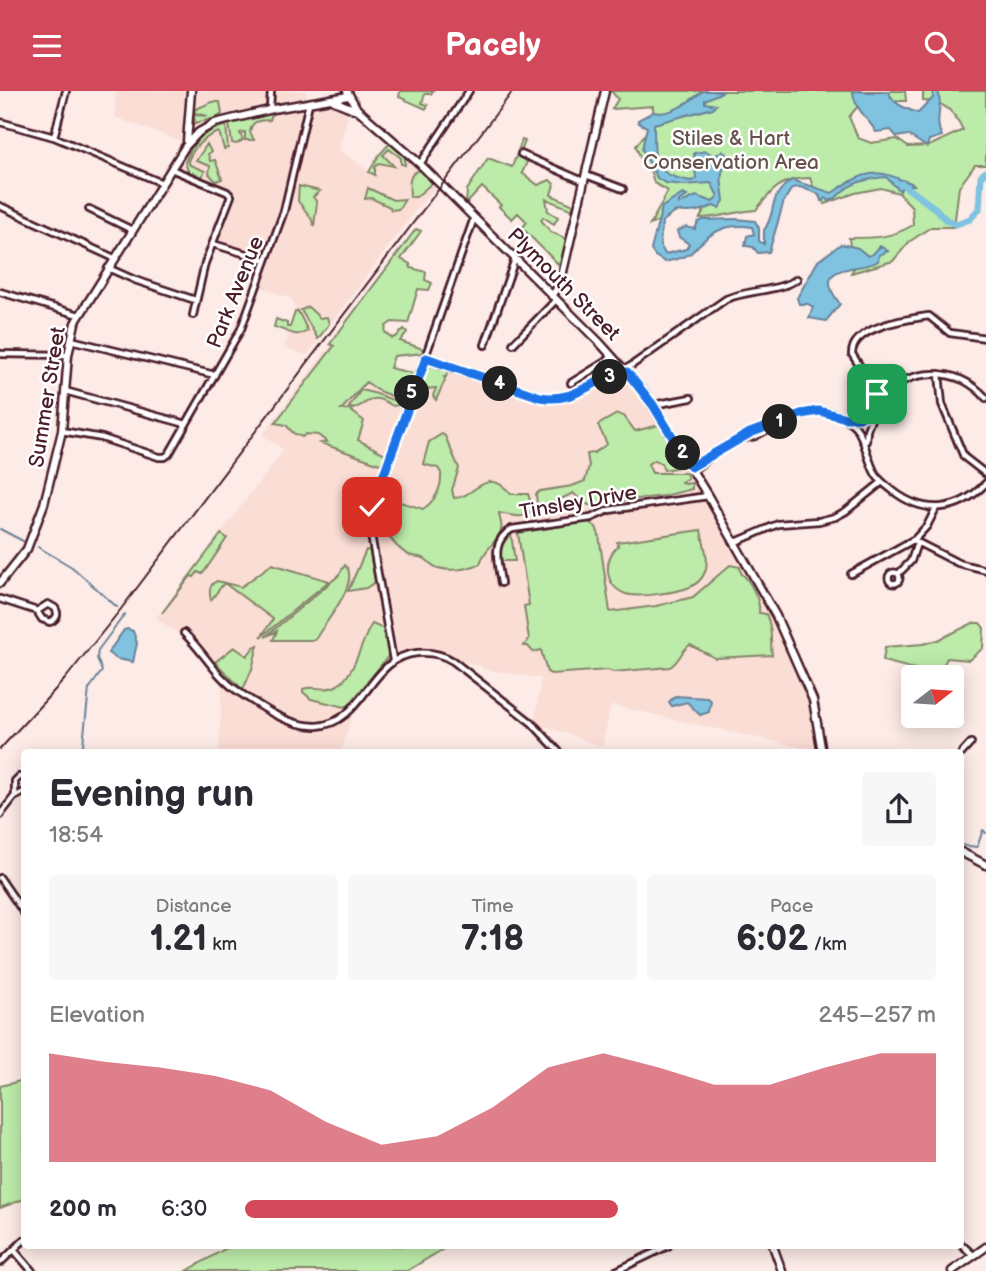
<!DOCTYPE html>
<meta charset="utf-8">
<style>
body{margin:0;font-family:"Balsamiq Sans",sans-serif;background:#f7f7f7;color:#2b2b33;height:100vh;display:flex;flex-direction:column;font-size:26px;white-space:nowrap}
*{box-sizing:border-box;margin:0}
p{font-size:23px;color:#7c7c81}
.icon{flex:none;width:38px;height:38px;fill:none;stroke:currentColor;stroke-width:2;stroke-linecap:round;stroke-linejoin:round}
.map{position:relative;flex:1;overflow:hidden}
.drawer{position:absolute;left:21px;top:658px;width:943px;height:500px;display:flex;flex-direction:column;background:#fff;border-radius:7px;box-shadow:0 4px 18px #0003}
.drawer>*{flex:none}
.needle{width:46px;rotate:73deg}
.tools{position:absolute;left:901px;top:574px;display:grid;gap:14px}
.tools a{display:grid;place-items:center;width:63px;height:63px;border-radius:7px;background:#fff;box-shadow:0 4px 18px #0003;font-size:35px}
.pin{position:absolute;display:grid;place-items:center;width:60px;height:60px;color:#fff;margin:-30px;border-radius:14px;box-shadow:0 4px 10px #0006}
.km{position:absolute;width:35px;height:35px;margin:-18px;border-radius:50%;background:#222;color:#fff;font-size:19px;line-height:35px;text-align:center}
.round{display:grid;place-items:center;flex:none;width:74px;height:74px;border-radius:7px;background:#f7f7f7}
.head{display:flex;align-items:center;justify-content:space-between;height:119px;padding:0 28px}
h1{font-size:38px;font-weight:700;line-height:52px}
.stats{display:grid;grid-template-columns:repeat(3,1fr);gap:10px;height:119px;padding:7px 28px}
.stats div{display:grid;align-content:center;border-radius:7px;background:#f7f7f7;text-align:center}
.stats b{font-size:35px;font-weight:700}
.stats small{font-size:19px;font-weight:400}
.stats p{font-size:19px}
.chart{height:196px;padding:14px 28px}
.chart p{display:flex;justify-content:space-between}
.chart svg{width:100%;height:126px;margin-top:7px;fill:#d1495b;opacity:.7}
ul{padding:0 28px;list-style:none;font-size:23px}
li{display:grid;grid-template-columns:112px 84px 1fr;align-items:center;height:52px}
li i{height:18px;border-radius:9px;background:#d1495b}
header{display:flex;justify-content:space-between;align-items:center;height:91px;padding:0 28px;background:#d1495b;color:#fff;font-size:32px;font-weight:700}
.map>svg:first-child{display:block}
.built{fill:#faddd5}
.green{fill:#bdebaa;stroke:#84856a;stroke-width:2}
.water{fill:#7fc3e0;stroke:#6a8198;stroke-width:2}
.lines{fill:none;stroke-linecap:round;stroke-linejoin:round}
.stream{stroke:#6a8198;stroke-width:2}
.river{stroke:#7fc3e0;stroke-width:7}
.street-casing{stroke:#4a1f2b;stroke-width:10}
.secondary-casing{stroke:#4a1f2b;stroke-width:11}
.street{stroke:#fff;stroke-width:4.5}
.secondary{stroke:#fff;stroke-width:6}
.rail{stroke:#4a1f2b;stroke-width:2}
.route-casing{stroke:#fff;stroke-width:14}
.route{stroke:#1a73e8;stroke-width:9}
.labels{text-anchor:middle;stroke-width:5;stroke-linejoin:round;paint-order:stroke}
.park-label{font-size:21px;fill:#67524b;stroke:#fff}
.street-label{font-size:21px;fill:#4a1f2b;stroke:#fff}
</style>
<header><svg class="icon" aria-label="menu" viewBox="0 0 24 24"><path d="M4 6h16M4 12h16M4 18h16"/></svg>Pacely<svg class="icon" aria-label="search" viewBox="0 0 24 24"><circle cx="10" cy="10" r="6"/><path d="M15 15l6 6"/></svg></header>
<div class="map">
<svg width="986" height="1180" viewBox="0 0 986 1180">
<rect width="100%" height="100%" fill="#fcebe6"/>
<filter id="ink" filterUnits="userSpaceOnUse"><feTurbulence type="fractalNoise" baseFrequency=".0143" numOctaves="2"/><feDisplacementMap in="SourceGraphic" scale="14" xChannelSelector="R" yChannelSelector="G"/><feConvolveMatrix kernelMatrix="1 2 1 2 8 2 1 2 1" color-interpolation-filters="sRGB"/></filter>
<g filter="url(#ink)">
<path class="built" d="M116,0H305L307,8L312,15L337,14L349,20L339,59L369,80L393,50L438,94L418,116L307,264L284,257L297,223L292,208L259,195L269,167L216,151L234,103L177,76L191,54L115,26Z
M340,241L396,260L381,301L411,312L426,269L550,311H560L589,299L616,284L625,285L655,323L681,365L769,518L808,608L813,623L816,660L611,614L602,655L545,635L543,639L535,632L541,587L482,578V575L458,569L442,561L425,558L401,562L381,574L356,609L341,661H219L222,593L183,546L156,527L284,359L263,344Z"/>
<path class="green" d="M400,0H433L431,3H425L422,12L428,14L426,18L399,6Z
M611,0H905L906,10H862L849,26L858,47L871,52L897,48L908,56L929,55L963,39C954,20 944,10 923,10V0H986V74H975L959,96L954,136H931L909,151L893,170L851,182L862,164L850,156L849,147C874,147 892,147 913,134L912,116L899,102L881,97L855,102L825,113L814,98L810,87C781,87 773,98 756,119C737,120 719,127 700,127L705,118L687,116L650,134L668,100L654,92L651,81L643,74L636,55L654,31L653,15L612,18L618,8Z
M212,11H220L222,23L216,27L195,32L194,24L208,25L195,22L194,19Z
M272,23L270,29C260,30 252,28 250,41L254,49H245V41L240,42L243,49L236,53L232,52L229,33Z
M226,34L228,57L224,58L219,41C204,46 194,55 188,70L190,74L205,80L201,88L189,83L185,71C195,47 202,42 226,34Z
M522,49L525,50L519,66L527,71L522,82L538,94L550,89L554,93L551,104L574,114L573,119L546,108L548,120L558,126L554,133L543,126L541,129L551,141L567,148L560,175L522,137L527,131L518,122L512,128L499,116L501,114L482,96L466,113L467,99L488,67L512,76Z
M391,51L405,64V74L401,73V67L389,58L383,64L394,75L379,72L375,76V84L369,81L379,64Z
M207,53L211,61L208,63L210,70L215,69L222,88L216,90L209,83L210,75L196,70Z
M420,79L432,92L416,106H410C410,95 406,83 420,79Z
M299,95L320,100L313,106L317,111L314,135L311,127L298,110Z
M368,97L393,109L405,108L399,118L391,119L390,116L371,107L365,108Z
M416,138L421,140L401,168L410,173L411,177L426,181L425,189L432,192L429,199L418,198L408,232L392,231L386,235L385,241L392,247L396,246L404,238L407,241L400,250L423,258V262L394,265L390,277L416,283L406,310L381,301L366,291L341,319L349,318L364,330L358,349L387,364L385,369L380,373L321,352L327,351L318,344L306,343L302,346L293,342L286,334L275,332L334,255L330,253Z
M308,216L320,227L327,226L329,233L318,248L301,219Z
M298,220L308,240C294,248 288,239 274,236L276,228L287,232V236H290L295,221Z
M433,274L448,280L446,286H444L445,289L436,309L433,305L436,297L427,298L421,305L417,302L426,278Z
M361,299L377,303L403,313L393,315C371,302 374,309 353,318L349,316Z
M617,323L624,325L635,340L659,334L671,353L664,363H676L684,375L664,379L661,372L655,369L648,373L652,382H686L688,387L681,391L685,393L692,392V398L664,405L620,410L612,403L608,404L603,413C587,418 584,411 573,402L547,415L537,413L536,403L540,400L572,395L585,390L589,375L587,363L594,362L607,353L598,334Z
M442,343L445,345L459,377L452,399L454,407C475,407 486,373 511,403H528L533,420C524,429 510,424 499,422C499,427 503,434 501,439C496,453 483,459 480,473C466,478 453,481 438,477C431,475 430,471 425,468C420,465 413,466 409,464C393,456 372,427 382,410L387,407L423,418C435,410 442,397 441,382L438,377L423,373L429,351Z
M588,431L596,436L599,444L610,521L656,515L693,506L730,474L740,476L741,482C750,489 761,510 759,522L766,523C773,537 770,551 772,564L715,567L690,554C681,559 680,570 670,576L613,581L608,579L551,583L547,581L541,559L533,561L528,555H524L529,548L524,515L529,514L518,442Z
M701,439C703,452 710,468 705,481C702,488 697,493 690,496C679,501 638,507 626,503C604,495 603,469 618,455L617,451Z
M221,443L227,447L204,481L202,483L198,481L194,486L191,485L162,522Z
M509,443H511L515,470H500C498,459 500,451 509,443Z
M366,459L370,460L375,491L366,497L348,500Z
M272,473L329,490L261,546L273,528L224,492L211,509C209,502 209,493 217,490L241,496Z
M345,474C362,491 323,533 315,549H273L277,540L265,546L338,485Z
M973,532H980L984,537L983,557L969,569L947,567L942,577L930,582L883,570L885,556L923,553L938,549Z
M372,533L384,538L389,564L349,614L345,616L311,608L303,601V598C314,594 325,601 336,595C355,586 361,549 372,533Z
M258,554L252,578L243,599L215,571L234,556L247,565L254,556Z
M24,989V1108L0,1117V995Z
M230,1155H448L407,1180H187Z"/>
<path class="water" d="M703,0H724L705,9V12L716,14L713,17L654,33C655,68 649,83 691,90L696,88L694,62L706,60L714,65L723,60L726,63L728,70C717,82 723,96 724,110L719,117L713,115C700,121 690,122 676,120L662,131L660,154L665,163L686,158L689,153L679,146L677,140L686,136L695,138L698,131L703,129L736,128L755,130L759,137V150L764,153V139C777,122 767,105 792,89L832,102C854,87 873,75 899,88C905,91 908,89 914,94L902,96L900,100L886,86C872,87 854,91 843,100C837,105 837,108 829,110L826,107L821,110L819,103L800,96L792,97L784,110L769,161L758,162L753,156L745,155L747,145L754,143L752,136C725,132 710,141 692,161C687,166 673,169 665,171L655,165L651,159L662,116L683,103L687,105L679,110V113L696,105L713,111L718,105L711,92L684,94L665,92L657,87L642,58L647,36L639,32L638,29L653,21C672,25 688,11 703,0Z
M853,0C865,0 876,3 888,0C894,14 904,17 918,22L933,7V0H938C944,15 933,30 942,45L929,49L927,56L908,44L897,46L891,39L876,41C868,27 854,18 853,0Z
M841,153L858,157L868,165L873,163L880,155L888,160L879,164L878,170C863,181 807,170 840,213L826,230L809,227L813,216L808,213H799L797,207L818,170Z
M128,538L133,540L137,552L133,571L117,568L108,562L124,539Z
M675,605L708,607L711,610L709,621L700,624L687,611L672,615L669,611Z"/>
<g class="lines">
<path class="stream" d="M0,438L23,450
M38,456L72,476L117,516
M82,662L89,598L102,580L97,567L98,559L125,523
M961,754L977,756L983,739L986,742"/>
<path class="river" d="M902,93L936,118L946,129L956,133L970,128L979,118L981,85L986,81"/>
<g class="street-casing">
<path id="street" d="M270,18L271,0
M0,31L54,46L162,92
M54,46L66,0
M521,63L583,90
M420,73L469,0
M171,78L227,101L231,105L205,172L193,224
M586,84L623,98
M0,115L114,167
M89,118L132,139
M213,153L266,169
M108,177L135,189L195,209
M0,201L79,224
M71,249L215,284
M513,253L556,209
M485,254L515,168
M0,263L68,264
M425,268L540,306C569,312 599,292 620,274
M625,279L726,208C747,199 781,200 797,188
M939,283L942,313L964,366L986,383
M605,289L615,282L626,281
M571,292L613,266
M65,300L186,333
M880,307C909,276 958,274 986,307
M653,314L691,307
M874,320L880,307L852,263C852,235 908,228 929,225L950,242L986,247
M845,326H861L874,320L867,339L866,350
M62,340L102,347L159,366H165L169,363L241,238L284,120L309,12
M745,347L755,345L772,336
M691,376C721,358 793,315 827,321C868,328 861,358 876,384C880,390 886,394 892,399C923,424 958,422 986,392
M693,379L708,368
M913,449L958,472L986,479
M736,451L778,433L819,430L835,426L846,420L882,391
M888.5 487a5.5 5.5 0 1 1 11 0a5.5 5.5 0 1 1-11 0Z
M851,483L915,448L927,435L936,417
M898,483L911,470L917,452
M501,492C498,472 490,450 512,438L591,427L609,419L708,405
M0,508L37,520
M48,513L55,517C59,523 57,528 50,531L42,528L37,520Z
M184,542C204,561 216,586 239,601C261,616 289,636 317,635C365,632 369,566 417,562C430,561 442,563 453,570L532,632L560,662
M393,569L371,444L370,423L474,127
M961,663L971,652
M15,705V690L19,686H24
M0,724L14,706L24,701
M0,787L24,822
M961,1153L974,1165
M14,1159L32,1180
M0,1172L24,1149
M616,1180L668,1155"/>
</g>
<g class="secondary-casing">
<path id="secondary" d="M347,0L357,18L420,73L600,252L644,301L708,405L776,525L813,609L822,662
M334,10L356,19
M187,51L191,0
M552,205L559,195L562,185L605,0
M0,492L27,458L44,413L62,340L68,264L75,232L185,56L199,41L215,32L273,18L348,5
M961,761L986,774
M773,1155L782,1180
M952,1180L986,1156"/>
</g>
<use href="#street" class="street"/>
<use href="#secondary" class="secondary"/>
<path class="rail" d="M0,658L65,588L121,518L513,0"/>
</g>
</g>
<g class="lines" filter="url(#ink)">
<g class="route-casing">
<path id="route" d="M372,416L426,267L540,306C579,313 596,283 627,281L653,314L691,376L750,342L801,323L819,320L846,327L861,326L874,320L880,307L877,303"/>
</g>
<use href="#route" class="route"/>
</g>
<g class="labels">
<g class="park-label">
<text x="731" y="54">Stiles &amp; Hart<tspan x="731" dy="24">Conservation Area</tspan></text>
</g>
<g class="street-label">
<text transform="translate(564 193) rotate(45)" y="7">Plymouth Street</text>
<text transform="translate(235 201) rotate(-68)" y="7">Park Avenue</text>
<text transform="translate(47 306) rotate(-81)" y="7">Summer Street</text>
<text transform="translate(578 411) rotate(-10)" y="7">Tinsley Drive</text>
</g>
</g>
</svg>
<div class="tools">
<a><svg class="needle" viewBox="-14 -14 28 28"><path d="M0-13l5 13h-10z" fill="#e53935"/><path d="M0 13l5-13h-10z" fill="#7c7c81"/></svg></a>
</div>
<div class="pin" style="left:877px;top:303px;background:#1e9e55"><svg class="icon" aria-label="arrive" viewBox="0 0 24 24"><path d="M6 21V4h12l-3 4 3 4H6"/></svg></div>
<div class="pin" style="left:372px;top:416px;background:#d93025"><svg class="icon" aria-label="check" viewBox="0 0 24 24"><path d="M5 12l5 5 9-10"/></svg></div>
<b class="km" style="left:780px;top:331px">1</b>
<b class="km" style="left:683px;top:362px">2</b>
<b class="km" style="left:610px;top:286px">3</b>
<b class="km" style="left:500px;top:293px">4</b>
<b class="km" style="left:412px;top:302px">5</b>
<section class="drawer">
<div class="head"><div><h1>Evening run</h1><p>18:54</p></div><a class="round"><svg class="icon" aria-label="share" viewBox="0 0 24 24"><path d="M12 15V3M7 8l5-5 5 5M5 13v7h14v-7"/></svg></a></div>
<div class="stats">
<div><p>Distance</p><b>1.21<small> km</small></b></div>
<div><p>Time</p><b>7:18</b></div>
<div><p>Pace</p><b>6:02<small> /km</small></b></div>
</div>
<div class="chart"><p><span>Elevation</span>245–257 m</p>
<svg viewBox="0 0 160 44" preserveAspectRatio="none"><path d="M0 44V6L10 9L20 11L30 14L40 19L50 30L60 38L70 35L80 25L90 11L100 6L110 11L120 17L130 17L140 11L150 6L160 6V44z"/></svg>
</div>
<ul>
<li><b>200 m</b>6:30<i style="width:54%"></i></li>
</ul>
</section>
</div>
